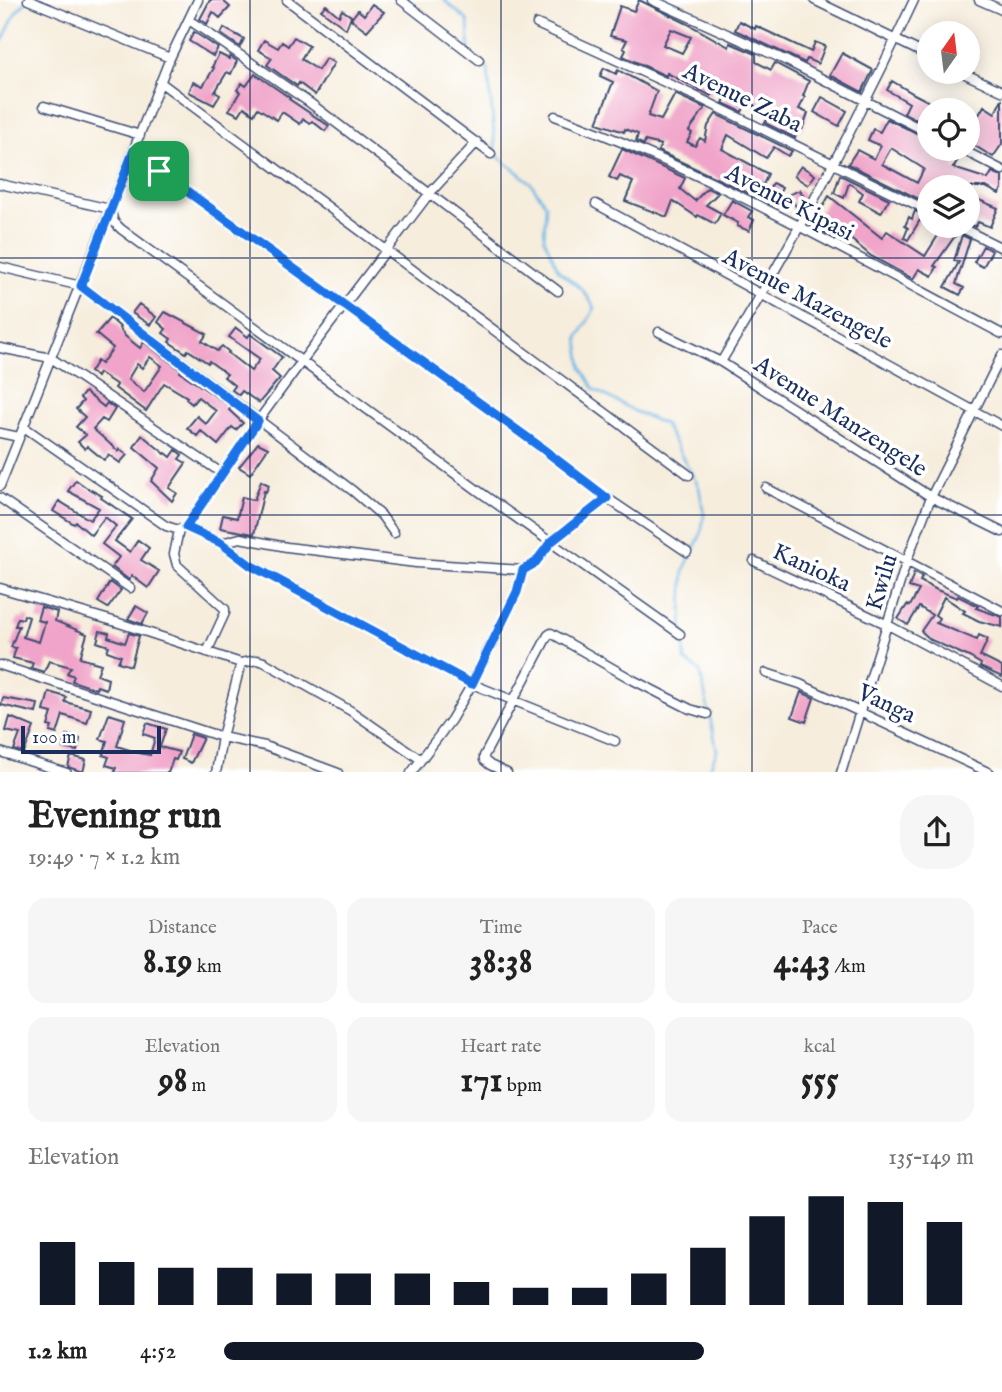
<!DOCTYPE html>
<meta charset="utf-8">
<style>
body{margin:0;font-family:"IM FELL English",serif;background:#f6f6f6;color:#222;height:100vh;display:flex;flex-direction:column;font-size:26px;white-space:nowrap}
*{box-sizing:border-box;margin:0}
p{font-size:23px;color:#767676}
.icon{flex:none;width:38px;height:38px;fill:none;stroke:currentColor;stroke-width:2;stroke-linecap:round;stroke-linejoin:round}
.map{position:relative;height:772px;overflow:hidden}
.side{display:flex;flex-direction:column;background:#fff;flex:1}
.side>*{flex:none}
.needle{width:46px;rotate:14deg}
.fabs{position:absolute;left:917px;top:21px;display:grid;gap:14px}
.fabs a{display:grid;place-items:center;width:63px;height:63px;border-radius:50%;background:#fff;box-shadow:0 4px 18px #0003;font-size:35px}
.scale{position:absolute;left:21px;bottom:18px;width:140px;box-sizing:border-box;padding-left:7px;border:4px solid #1b2f5e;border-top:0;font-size:19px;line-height:24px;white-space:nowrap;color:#1b2f5e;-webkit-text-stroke:5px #fff;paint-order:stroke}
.pin{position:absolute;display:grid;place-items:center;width:60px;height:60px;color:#fff;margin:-30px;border-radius:14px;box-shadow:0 4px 10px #0006}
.round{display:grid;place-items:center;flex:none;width:74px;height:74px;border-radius:28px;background:#f6f6f6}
.overview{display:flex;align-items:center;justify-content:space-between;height:119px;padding:0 28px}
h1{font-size:38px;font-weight:800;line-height:52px}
.figures{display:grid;grid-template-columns:repeat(3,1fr);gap:10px;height:119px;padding:7px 28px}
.figures div{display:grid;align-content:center;border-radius:18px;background:#f6f6f6;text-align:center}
.figures b{font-size:35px;font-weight:800}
.figures small{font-size:19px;font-weight:400}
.figures p{font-size:19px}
.chart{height:196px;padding:14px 28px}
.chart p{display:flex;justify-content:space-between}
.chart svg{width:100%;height:126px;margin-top:7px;stroke:#111827;stroke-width:6}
ul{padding:0 28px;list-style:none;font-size:23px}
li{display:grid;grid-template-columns:112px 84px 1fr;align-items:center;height:52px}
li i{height:18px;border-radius:9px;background:#111827}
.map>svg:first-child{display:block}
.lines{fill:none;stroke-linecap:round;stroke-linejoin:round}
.stream{stroke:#6db6e5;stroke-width:2.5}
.building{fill:#f0a4c9;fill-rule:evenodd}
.street-casing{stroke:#3c4c71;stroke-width:11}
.street{stroke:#fff;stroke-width:8}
.route-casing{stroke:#fff;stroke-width:14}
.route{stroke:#1a73e8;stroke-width:9}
.grid{fill:none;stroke:#1b2f5e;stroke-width:2;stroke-opacity:0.55}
.labels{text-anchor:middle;stroke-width:7;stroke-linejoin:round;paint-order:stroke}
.street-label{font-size:24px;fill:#1b2f5e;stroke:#fff}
</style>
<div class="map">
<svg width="1002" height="773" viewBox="0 0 1002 773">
<rect width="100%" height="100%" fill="#fff"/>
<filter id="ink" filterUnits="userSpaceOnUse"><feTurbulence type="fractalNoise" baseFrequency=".0143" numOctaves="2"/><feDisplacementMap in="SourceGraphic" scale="14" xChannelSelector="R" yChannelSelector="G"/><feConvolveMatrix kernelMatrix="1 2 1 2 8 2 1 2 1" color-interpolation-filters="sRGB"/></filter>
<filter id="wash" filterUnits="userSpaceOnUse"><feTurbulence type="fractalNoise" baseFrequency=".00686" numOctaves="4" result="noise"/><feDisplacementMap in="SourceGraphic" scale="28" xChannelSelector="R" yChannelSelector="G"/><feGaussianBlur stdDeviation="1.57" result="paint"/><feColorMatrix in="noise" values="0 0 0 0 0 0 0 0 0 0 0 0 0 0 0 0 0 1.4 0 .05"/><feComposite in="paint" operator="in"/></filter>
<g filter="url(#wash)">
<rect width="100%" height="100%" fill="#f6eddc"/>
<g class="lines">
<path class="stream" d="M444,0L468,21L469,49
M0,46L16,12L26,2
M481,61L488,68L496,155L530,182L546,205L544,238L559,271L582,289L595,308L578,338L582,368L594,389L636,412L664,424L699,487L704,515L701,534L684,570L682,613L685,661L700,671L717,750L708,773"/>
</g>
<g id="blocks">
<path class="building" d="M210,0H222L230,7L220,18L213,12L207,24L200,19Z
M639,0L688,24L729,47L730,43L756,54V62L771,70L775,63L809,81L803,96L805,97L799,109L808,113L802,130L799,129L795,138L765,123L770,114L747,102L742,112L723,103L730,89L718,83L711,96L667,73L666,76L623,56L626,50L623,48L627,40L610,36L620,6L634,11ZM671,29L691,37L682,53L663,45Z
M372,4L384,12L367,31L351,19L358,10L364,15Z
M326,5L339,16L342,10L351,16L346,29L321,10Z
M739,21L755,29L756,26L811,52L815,42L825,46L818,64L807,59L805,63L735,30Z
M224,28L244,39L240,47L221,34Z
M194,32L218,48L213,56L189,41Z
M294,37L309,46L301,59L318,70L326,58L334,63L315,95L299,83L297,86L267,65L272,58L258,50L264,40L278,48L282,42L288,46Z
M842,53L873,70L862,92L830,75Z
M219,54L229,59L230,56L237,61L231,74L227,72L215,92L220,95L214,105L189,92L193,82L203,86L214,68L212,67Z
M604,68L616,74L618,70L657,91L648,116L661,120L675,94L705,108L689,131L692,133L687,142L695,146L700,138L705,141L708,126L716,114L792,151L788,156L774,147L766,158L728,135L722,149L768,174L763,185L755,181L748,193L658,151L661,145L645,141L644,145L636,141L638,134L625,129L624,132L597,123L613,82L600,76Z
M255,74L290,98L289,99L329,126L325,131L312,121L310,123L303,119L300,124L282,112L277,120L258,108L254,114L244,107L239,115L229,110L240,92L237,90L242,83L246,86Z
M892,81L914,94L945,110H929V126L904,113L909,103L887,90Z
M822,97L847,111L839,126L814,112Z
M1002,99V144L993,157L972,144L978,130L972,127L984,106L995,113Z
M887,119L929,139V149H941L948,153L950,149L955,150L960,156L953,168L988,179L992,172L1002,176V189L999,194L986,187H929V204L848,164L857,150L874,159L881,146L868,140L873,129L880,132ZM891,148L924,169L917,183L882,164Z
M622,149L685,178L680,189L695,201L707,188L718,193L706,205L721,213L715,224L698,215L697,217L673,201L667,217L625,201L633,182L620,176L617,181L609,177Z
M801,166L815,175L808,185L794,176Z
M840,175L889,199L881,213L859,201L863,193L849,183L844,198L834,193Z
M773,183L782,188L773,205L763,200Z
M800,190L806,201L803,206L797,209L790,194Z
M829,196L882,238L887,231L925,256L944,226L957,233L934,266L937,267L932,276L919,269L913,279L871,256L841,231L836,238L812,226Z
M732,200L752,211L748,217L754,220L749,231L737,226L738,223L723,215Z
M979,200L998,208L990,227L978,222L975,227L969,224Z
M915,211L929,217V223L920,220L908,240L904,238L908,228L905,226L909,217L912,219Z
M962,235L970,239L956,284L964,288L960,295L945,287L959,262L954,261Z
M983,246L992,251L983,267L974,262Z
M139,304L156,317L150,325L132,313Z
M165,312L207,334L202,341L217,351L222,346L229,352L228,353L251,371L260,359L229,337L236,328L248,337L250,334L282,357L272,371L280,378L259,403L242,391L239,395L232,390L235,386L224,377L227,374L209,361L208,363L188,350L186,353L169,342L171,339L163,333L166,329L158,322Z
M110,318L120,327L119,328L125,336L140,348L144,342L181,370L180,372L231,407L229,410L243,423L236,430L232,427L218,445L201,431L197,436L187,428L197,416L206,424L216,411L198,397L192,404L186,399L187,397L164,383L146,411L115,388L117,385L99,373L97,377L90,372L97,361L101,364L113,348L96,334ZM150,357L162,366L144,392L128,379L137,364L142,368Z
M85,392L104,407L107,403L115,409L107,422L102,419L93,429L118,451L119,449L127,455L120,463L109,455L104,460L87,446L85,449L78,442L86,435L76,427L85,417L76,409L83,401L80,398Z
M142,435L165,454L166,453L171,457L176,450L182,455L179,459L186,463L169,488L177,493L172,501L151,481L159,468L134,447Z
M258,443L268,448L250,474L239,467Z
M76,480L87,488L102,496L101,498L132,519L115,541L130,552L138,540L149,548L141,560L159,571L148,588L132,576L129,580L112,567L119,557L102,544L116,526L105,517L91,535L76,522L74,524L53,511L59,501L90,520L99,508L68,491Z
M261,481L269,485L266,492L264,491L254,534L220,528L223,515L237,518L242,497L254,500Z
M914,573L922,577L920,581L937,590L957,598L958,596L978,606L976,608L1002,617V627L979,621L963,613L965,611L944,597L935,615L939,618L936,623L977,640L979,635L988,639L980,656L1002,667V677L980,667L981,664L969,657L931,640L921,631L932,615L919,607L908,625L898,619L907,605L910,606L919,590L909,587Z
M110,582L121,590L108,608L98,602Z
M136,606L148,613L142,624L128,619Z
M41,607L57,612L55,621L87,634L80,658L101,664L97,675L108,679L106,689L97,686L96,689L72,681L74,676L67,673L71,667L49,661L44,672L31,668L33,663L13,658L16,648L11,647L19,626H15L18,618L23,619L24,615L29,617L23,637L39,642L45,622L37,620Z
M100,631L109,633L108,637L125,643L129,633L139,636L131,666L118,662L121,656L107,651L109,646L97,642Z
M49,692L66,697L65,702L91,709L87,723L63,715L57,734L50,732L52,727L48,726L52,713L44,711Z
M801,692L814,698L806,722L792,717Z
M3,698L38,704L36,713L1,705Z
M109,714L125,719L117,746L139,753L150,755L155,738L143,734L147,723L166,729L160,747L179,752L176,760L173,759L168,773H114L116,768L106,765L109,757L103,755L107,741L100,739Z
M10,717L34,727L24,753L14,750L20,734L6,731Z
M191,734L203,738L191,763L182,759Z
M67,735L80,739L77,751L63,748Z
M71,756L86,760L83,772L68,767Z"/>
</g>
</g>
<g filter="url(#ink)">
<use href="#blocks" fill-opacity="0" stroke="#3c4c71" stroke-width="2"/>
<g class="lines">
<g class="street-casing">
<path id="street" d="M28,0L170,58
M287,0L491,154
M401,0L479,60
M652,0L787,61L929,133
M814,0L929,56
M979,0L1002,10
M189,20L310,103L558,291
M537,24L693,95L929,211
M961,72L1002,91
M160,82L689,475
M44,106L140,135
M555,116C711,173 856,257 1002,334
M961,149L1002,170
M134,150L159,171L539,446L607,498L687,552
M0,184L110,209L114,222L121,229L480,492L680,634
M596,204L1002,426
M958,226L1002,248
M0,267L81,286L353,491L381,515L394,533
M659,332L721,362L931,497L1002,532
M0,348L51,358L223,474
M721,362C792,245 857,124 914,0
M24,427L166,526L179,530L186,527L221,543L251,565L472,684L615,741
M0,433L19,437
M0,486L170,58L198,0
M766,488L1002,611
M0,498L130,588
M186,527L258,421L302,361L429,194L477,142
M179,530L174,554L177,565L225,609V613L207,652
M221,543L240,538L287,547L416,563L523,570L535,563L551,542L607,498
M754,561L888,625L1002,686
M0,588L113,621L241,663L257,660L264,662L351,711L420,759
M0,665L222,737L265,746L338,773
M766,673L800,684L990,773
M0,752L67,773
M216,773L222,737L241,663
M411,773L451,720L472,684L517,592L523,570
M507,773L490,765L484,760V756L548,635L551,633L633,680L690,709L707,714
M841,773L907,560L931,497L1002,355"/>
</g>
<use href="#street" class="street"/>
</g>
</g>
<g class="lines" filter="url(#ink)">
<g class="route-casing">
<path id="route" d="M134,150L159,171L539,446L607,498L551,542L535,563L523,570L517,592L472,684L250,565L221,543L186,527L258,421L81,286Z"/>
</g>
<use href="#route" class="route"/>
</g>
<path class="grid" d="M250,0V773M501,0V773M752,0V773M0,258H1002M0,515H1002"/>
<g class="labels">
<g class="street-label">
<text transform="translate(743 97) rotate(26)" y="8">Avenue Zaba</text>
<text transform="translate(790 202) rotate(27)" y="8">Avenue Kipasi</text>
<text transform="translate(808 298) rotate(28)" y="8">Avenue Mazengele</text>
<text transform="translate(841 416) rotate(33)" y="8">Avenue Manzengele</text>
<text transform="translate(812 567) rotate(25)" y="8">Kanioka</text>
<text transform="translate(881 582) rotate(-73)" y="8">Kwilu</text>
<text transform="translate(887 703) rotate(25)" y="8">Vanga</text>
</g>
</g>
</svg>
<div class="fabs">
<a><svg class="needle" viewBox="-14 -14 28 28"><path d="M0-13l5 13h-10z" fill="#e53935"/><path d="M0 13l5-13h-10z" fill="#767676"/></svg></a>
<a><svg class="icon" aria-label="locate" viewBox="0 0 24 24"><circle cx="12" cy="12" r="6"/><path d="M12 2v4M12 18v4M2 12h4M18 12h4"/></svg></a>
<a><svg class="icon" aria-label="layers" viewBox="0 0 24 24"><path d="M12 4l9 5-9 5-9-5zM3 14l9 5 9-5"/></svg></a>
</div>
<div class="scale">100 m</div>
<div class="pin" style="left:159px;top:171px;background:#1e9e55"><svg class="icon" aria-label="arrive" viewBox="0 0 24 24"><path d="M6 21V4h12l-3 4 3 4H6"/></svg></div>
</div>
<section class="side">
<div class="overview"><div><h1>Evening run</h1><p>19:49 · 7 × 1.2 km</p></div><a class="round"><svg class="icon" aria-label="share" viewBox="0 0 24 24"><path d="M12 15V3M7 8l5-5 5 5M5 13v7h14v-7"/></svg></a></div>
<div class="figures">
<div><p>Distance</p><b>8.19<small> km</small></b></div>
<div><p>Time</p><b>38:38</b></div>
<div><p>Pace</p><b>4:43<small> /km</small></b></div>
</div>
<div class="figures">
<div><p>Elevation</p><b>98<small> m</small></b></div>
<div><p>Heart rate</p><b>171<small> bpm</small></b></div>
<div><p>kcal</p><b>555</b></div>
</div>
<div class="chart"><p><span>Elevation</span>135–149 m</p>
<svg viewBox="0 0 160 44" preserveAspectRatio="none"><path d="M5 44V22M15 44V29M25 44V31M35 44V31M45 44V33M55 44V33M65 44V33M75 44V36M85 44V38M95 44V38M105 44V33M115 44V24M125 44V13M135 44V6M145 44V8M155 44V15"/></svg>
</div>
<ul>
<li><b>1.2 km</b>4:52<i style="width:64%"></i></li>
</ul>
</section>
